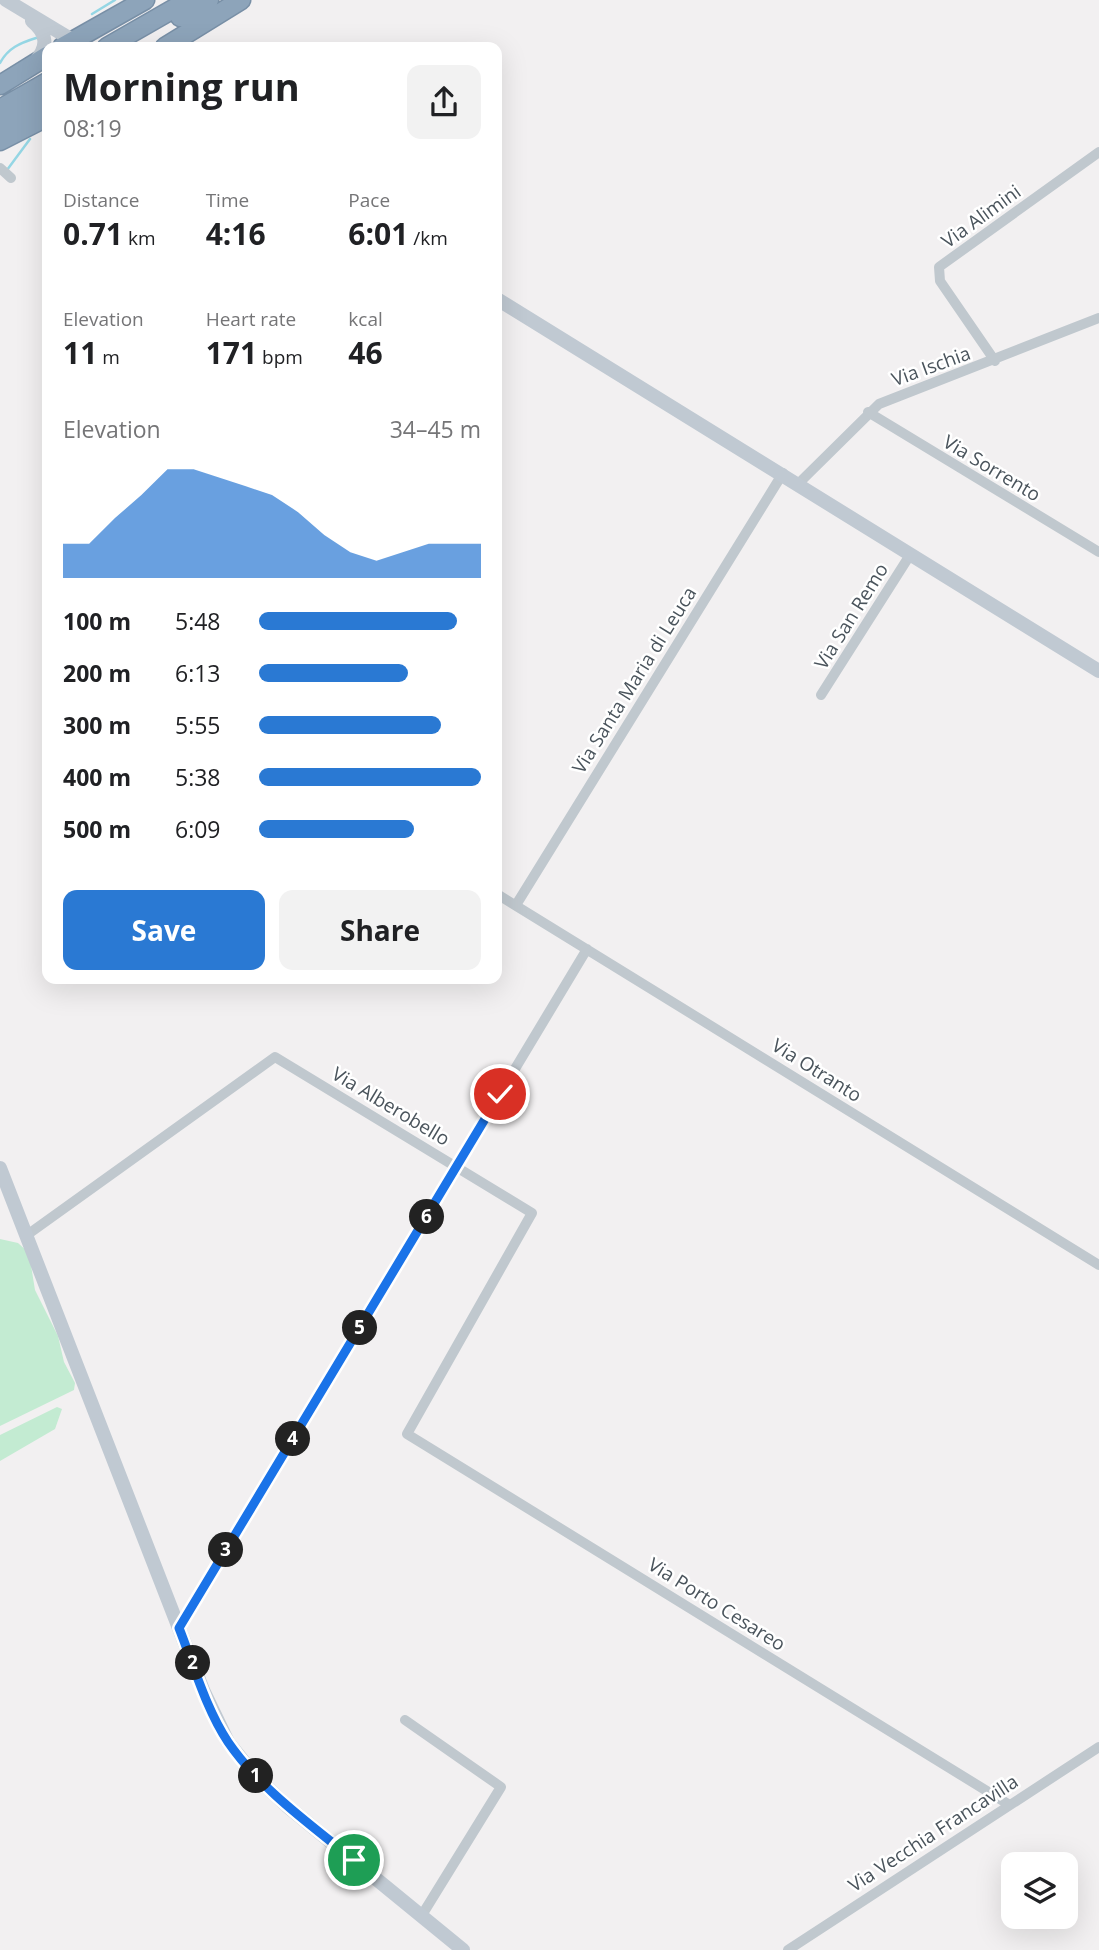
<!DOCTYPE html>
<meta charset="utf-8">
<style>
body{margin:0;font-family:"Open Sans",sans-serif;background:#f2f2f2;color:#202124;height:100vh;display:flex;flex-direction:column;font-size:26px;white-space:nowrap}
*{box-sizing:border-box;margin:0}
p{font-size:23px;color:#757577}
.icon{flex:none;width:38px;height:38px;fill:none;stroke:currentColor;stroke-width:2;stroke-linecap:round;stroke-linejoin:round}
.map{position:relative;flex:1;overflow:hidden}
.side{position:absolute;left:42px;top:42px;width:460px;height:942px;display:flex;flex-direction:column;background:#fff;border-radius:14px;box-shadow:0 7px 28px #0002}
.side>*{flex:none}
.fabs{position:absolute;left:1001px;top:1852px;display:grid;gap:14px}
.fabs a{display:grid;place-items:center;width:77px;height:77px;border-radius:14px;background:#fff;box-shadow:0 7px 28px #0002;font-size:35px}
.pin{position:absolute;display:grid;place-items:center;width:60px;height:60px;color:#fff;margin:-30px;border:4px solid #fff;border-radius:50%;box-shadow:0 2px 7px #0007}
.km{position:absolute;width:35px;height:35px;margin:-18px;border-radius:50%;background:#222;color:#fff;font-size:19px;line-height:35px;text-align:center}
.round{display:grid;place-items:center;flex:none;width:74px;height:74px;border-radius:14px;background:#f2f2f2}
.summary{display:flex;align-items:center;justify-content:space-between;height:119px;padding:0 21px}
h1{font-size:38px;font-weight:700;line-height:52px}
.figures{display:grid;grid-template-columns:repeat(3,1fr);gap:10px;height:119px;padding:7px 21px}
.figures div{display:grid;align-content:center}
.figures b{font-size:30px;font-weight:700}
.figures small{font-size:19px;font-weight:400}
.figures p{font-size:19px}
.chart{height:196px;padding:14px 21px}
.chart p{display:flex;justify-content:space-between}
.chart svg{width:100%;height:126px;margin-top:7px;fill:#2a79d3;opacity:.7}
.action{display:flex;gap:14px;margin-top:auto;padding:14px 21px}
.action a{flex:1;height:80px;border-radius:14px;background:#2a79d3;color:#fff;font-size:28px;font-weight:700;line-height:80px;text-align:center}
.action a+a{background:#f2f2f2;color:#202124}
ul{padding:0 21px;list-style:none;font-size:23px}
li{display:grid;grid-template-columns:112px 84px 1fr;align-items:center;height:52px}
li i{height:18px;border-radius:9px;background:#2a79d3}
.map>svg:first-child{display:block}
.green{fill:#c3ebd2}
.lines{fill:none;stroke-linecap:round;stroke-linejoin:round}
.stream{stroke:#95d6e4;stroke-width:2.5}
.highway-casing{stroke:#788fa6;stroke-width:21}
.street{stroke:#c0c8ce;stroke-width:10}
.secondary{stroke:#c0c9d2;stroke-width:14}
.highway{stroke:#8da4ba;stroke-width:18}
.route-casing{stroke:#fff;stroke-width:14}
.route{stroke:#1a73e8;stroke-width:9}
.labels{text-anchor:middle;stroke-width:5;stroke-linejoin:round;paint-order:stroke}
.street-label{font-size:19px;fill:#4a545c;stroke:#fff}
</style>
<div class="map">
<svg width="1099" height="1950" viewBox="0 0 1099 1950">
<rect width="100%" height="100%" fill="#f2f0f1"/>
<path class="green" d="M0,1239L18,1243L29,1253L35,1290L58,1336L64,1362L75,1383L74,1390L0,1426Z
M57,1407L62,1409L55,1429L0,1461V1435Z"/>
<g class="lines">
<path class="stream" d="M92,14L115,0
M0,63C8,48 20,43 36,38
M7,170L30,139"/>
<g class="highway-casing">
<path id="highway" d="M180,17L209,0
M62,47L145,0
M107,47L189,0
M165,47L241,0
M0,85L47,56
M0,109L47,82
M0,124L47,96
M0,141L47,117"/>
</g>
<path class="street" d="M0,168L11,178
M995,361L940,281L939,267L1099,152
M868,412L1099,552
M799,483L879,404L1099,318
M821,695L910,555
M497,894L1099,1265
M516,905L783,473
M27,1235L275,1057L532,1213L407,1434L1008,1804
M179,1628L587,949
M405,1720L501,1787L422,1915
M788,1950L1099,1747"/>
<path class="secondary" d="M6,0L84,47
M32,21C48,34 48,47 35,62
M497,299L1099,671
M0,1168L203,1690L228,1742L256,1777L287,1806L463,1950"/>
<use href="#highway" class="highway"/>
</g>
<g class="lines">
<g class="route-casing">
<path id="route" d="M354,1860C310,1824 261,1790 228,1742C206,1709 194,1666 179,1628L500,1094"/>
</g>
<use href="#route" class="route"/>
</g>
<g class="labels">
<g class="street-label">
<text transform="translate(981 216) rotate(-36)" y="7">Via Alimini</text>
<text transform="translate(931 366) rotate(-20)" y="7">Via Ischia</text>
<text transform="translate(992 468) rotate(31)" y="7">Via Sorrento</text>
<text transform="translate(851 616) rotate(-58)" y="7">Via San Remo</text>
<text transform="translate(634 680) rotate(-58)" y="7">Via Santa Maria di Leuca</text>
<text transform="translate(817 1070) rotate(32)" y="7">Via Otranto</text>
<text transform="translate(391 1106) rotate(31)" y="7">Via Alberobello</text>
<text transform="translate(717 1604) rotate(32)" y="7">Via Porto Cesareo</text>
<text transform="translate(933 1833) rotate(-33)" y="7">Via Vecchia Francavilla</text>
</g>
</g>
</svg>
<div class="fabs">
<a><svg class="icon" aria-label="layers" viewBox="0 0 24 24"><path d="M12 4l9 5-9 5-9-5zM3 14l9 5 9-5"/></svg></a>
</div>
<div class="pin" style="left:354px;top:1860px;background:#1e9e55"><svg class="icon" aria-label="arrive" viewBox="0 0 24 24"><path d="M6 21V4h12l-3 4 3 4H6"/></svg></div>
<div class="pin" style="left:500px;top:1094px;background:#d93025"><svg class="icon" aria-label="check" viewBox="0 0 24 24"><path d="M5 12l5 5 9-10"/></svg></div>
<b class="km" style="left:256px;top:1776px">1</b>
<b class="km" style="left:193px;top:1663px">2</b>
<b class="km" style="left:226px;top:1550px">3</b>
<b class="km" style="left:293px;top:1439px">4</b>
<b class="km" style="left:360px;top:1328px">5</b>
<b class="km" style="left:427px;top:1217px">6</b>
<section class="side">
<div class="summary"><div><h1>Morning run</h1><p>08:19</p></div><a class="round"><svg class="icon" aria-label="share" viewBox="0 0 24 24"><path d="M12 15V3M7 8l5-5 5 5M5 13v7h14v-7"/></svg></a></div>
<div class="figures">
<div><p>Distance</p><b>0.71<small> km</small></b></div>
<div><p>Time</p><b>4:16</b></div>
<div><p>Pace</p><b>6:01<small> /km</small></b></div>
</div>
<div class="figures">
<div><p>Elevation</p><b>11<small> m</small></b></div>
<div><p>Heart rate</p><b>171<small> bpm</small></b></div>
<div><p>kcal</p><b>46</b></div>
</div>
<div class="chart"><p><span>Elevation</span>34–45 m</p>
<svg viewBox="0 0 160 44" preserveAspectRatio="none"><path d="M0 44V32L10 32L20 23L30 15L40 6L50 6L60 9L70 12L80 15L90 21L100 29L110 35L120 38L130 35L140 32L150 32L160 32V44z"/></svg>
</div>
<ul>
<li><b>100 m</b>5:48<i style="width:89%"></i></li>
<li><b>200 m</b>6:13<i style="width:67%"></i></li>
<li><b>300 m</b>5:55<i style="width:82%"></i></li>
<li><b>400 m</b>5:38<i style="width:100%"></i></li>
<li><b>500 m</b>6:09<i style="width:70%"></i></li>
</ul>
<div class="action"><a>Save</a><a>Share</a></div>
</section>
</div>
